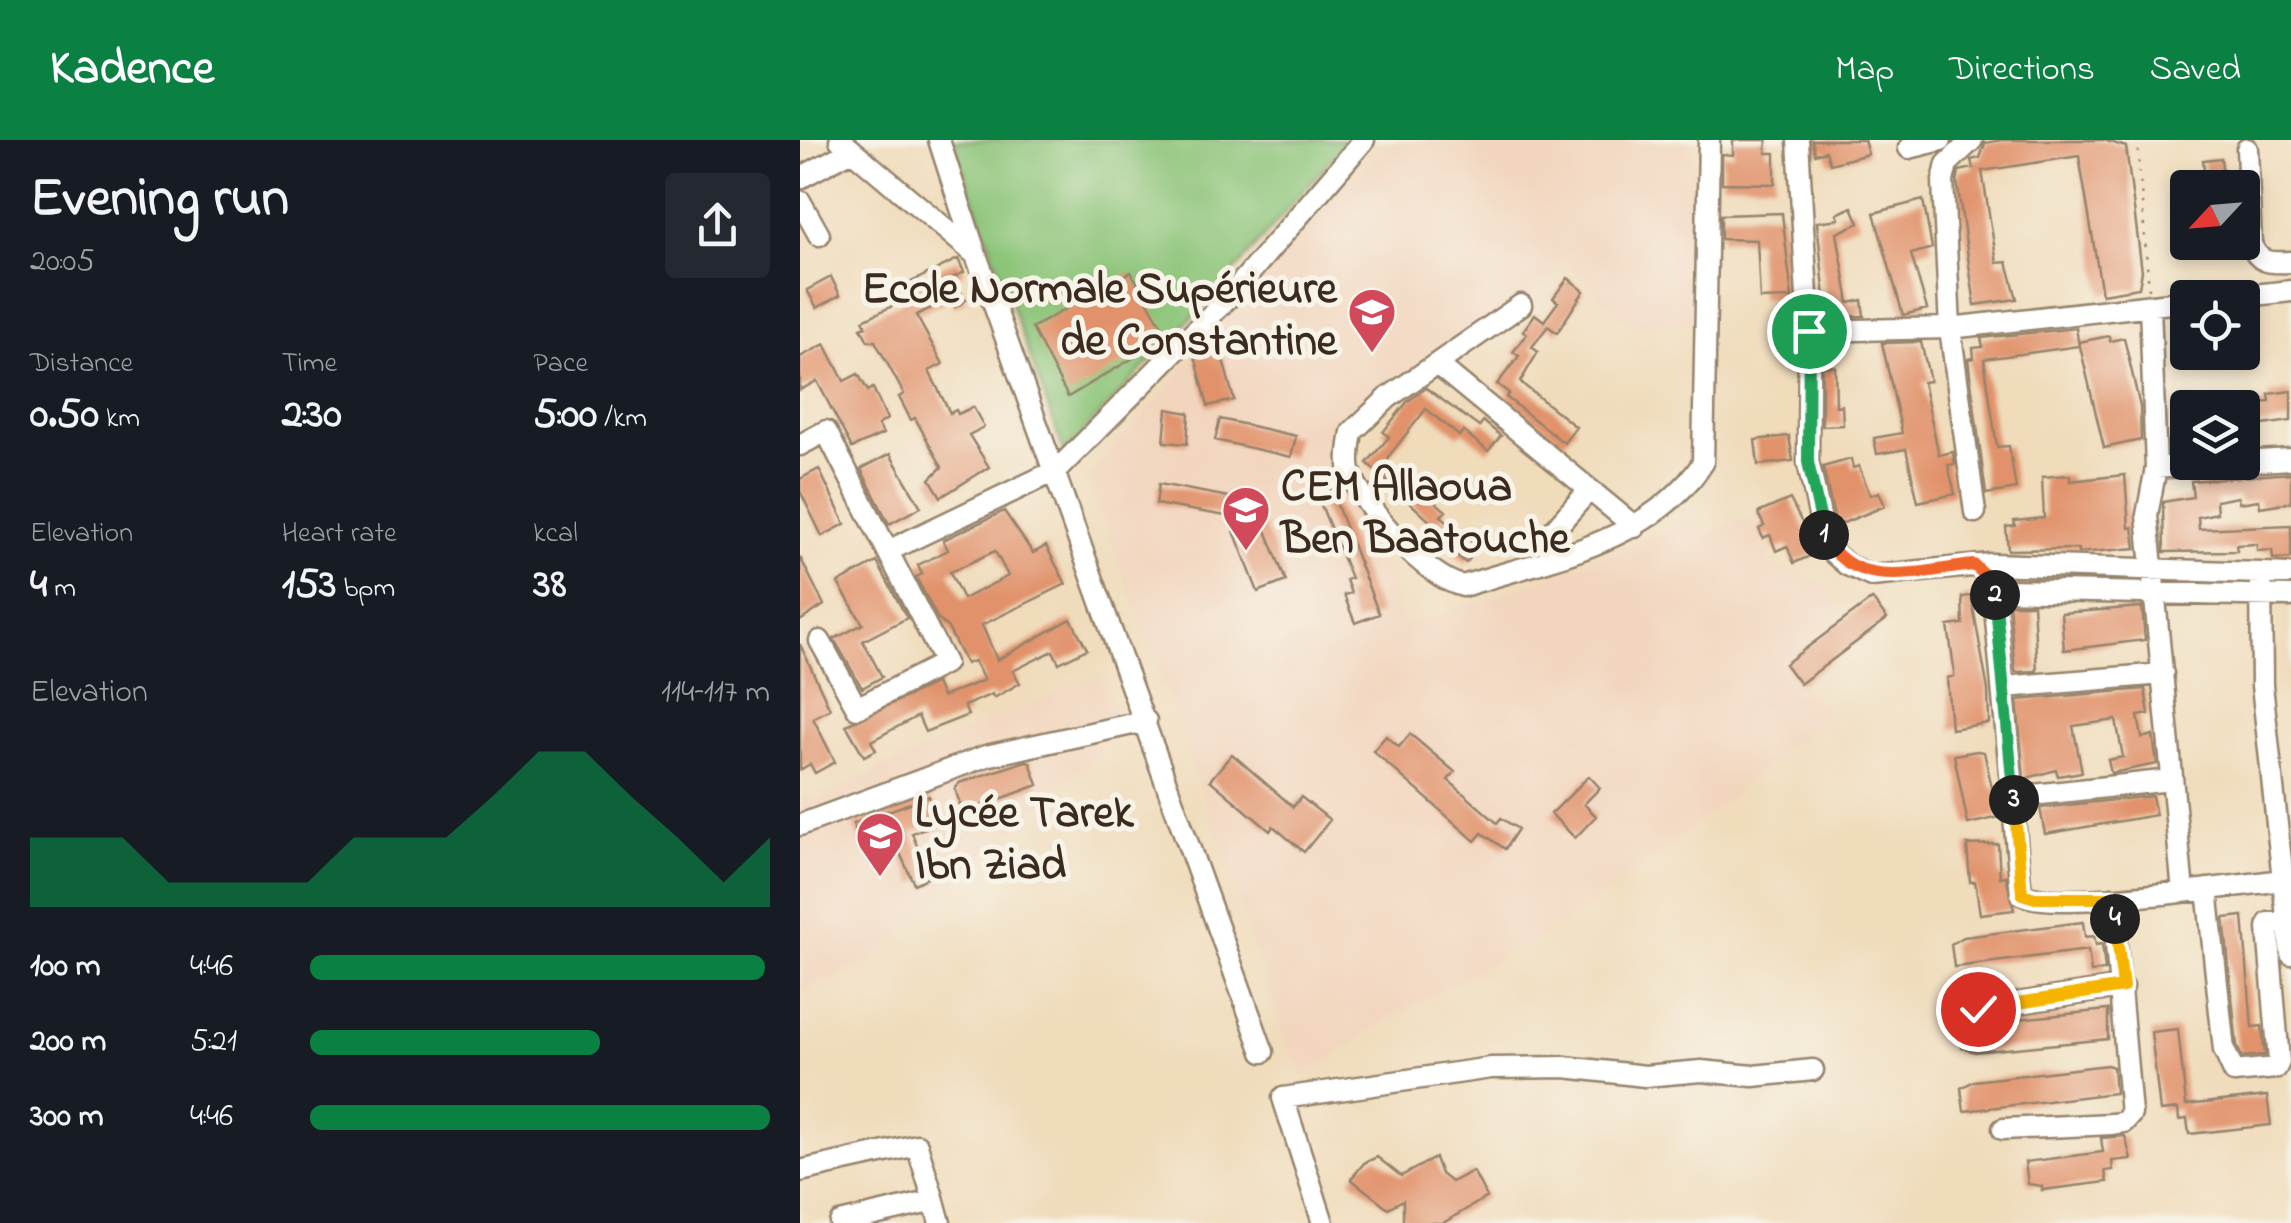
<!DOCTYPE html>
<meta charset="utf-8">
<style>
body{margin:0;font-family:"Indie Flower",sans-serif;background:#242831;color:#f1f3f6;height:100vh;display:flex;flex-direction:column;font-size:38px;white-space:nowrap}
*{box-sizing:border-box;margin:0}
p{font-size:32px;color:#9ea1a6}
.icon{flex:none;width:55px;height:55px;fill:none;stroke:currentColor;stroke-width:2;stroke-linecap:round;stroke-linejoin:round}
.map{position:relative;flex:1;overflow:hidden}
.drawer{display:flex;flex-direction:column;background:#171b24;width:800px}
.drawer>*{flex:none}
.needle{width:65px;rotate:244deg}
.buttons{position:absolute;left:1370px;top:30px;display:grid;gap:20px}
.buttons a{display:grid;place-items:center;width:90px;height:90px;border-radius:10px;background:#171b24;box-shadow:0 5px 15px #0003;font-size:50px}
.pin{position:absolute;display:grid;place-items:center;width:85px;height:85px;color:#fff;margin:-42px;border:5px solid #fff;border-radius:50%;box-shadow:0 2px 10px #0007}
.km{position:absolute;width:50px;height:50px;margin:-25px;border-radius:50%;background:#222;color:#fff;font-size:28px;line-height:50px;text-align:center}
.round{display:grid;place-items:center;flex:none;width:105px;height:105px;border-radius:10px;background:#242831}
.summary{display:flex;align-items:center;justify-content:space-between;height:170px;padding:0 30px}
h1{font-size:55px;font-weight:700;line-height:75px}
.figures{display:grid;grid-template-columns:repeat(3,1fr);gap:15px;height:170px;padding:10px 30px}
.figures div{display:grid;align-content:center}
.figures b{font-size:42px;font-weight:700}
.figures small{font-size:28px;font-weight:400}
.figures p{font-size:28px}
.chart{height:280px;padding:20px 30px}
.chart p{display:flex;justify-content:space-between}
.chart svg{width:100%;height:180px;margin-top:10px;fill:#0b8043;opacity:.7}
ul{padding:0 30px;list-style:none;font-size:32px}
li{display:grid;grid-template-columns:160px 120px 1fr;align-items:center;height:75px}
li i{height:25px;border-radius:12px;background:#0b8043}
header{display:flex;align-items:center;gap:60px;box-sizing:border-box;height:140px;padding:0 50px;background:#0b8043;color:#fff}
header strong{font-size:48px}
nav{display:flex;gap:55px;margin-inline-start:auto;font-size:35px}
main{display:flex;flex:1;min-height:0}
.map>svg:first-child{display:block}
.built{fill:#f2d5bd}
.green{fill:#8bc478;stroke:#63774b;stroke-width:2.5}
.building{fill:#e1926b;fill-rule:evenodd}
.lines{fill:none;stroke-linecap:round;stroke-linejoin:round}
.minor-casing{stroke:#96836c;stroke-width:25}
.path{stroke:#96836c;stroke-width:2.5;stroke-dasharray:2.5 8;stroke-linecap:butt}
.minor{stroke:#fff;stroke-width:20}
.split-1-casing{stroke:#fff;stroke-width:20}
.split-2-casing{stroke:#fff;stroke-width:20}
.split-3-casing{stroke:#fff;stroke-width:20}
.split-4-casing{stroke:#fff;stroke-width:20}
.split-5-casing{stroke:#fff;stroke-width:20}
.split-1{stroke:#22a559;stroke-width:12}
.split-2{stroke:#f0652b;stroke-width:12}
.split-3{stroke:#22a559;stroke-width:12}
.split-4{stroke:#f5b400;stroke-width:12}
.split-5{stroke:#f5b400;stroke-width:12}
.labels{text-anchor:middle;stroke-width:10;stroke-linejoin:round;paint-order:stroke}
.poi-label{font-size:45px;font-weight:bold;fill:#3b2a1e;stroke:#f7f3e8;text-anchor:start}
</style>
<header>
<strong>Kadence</strong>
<nav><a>Map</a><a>Directions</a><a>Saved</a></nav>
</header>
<main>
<section class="drawer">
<div class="summary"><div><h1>Evening run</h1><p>20:05</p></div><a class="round"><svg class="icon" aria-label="share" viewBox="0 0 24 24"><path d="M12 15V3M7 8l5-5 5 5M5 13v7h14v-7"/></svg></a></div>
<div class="figures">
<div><p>Distance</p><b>0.50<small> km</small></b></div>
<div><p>Time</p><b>2:30</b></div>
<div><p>Pace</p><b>5:00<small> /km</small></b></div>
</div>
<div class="figures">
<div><p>Elevation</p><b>4<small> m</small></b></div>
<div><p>Heart rate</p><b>153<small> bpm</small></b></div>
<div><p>kcal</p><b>38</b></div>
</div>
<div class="chart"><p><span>Elevation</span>114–117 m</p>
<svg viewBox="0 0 160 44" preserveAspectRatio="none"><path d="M0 44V27L10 27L20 27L30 38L40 38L50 38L60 38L70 27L80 27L90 27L100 17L110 6L120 6L130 17L140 27L150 38L160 27V44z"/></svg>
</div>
<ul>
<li><b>100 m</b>4:46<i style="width:99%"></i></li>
<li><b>200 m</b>5:21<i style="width:63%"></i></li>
<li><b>300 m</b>4:46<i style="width:100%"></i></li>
</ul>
</section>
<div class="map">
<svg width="1491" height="1083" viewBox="0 0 1491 1083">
<rect width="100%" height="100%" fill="#f7f3e8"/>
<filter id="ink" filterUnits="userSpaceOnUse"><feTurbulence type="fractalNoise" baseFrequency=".01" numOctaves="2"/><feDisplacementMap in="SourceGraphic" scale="20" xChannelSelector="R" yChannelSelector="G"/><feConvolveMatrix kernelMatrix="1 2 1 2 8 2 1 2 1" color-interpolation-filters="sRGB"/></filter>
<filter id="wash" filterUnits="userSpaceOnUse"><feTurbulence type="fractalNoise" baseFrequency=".0048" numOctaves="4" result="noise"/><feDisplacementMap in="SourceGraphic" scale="40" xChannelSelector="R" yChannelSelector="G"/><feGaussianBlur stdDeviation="2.25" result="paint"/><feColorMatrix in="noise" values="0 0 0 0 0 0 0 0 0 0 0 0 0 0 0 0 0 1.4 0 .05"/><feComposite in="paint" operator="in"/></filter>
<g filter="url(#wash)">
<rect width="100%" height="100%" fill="#f0dcbb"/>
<path class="built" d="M583,0H895L888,16L898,23L895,181L833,186L759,118L756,134L532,294L605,485L728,445L892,379L901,395L954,377L971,425L1026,445L1042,473L987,521L1028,575L856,719L763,784L594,876L505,935L487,907L371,562L287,339Z
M300,534L324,587L76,818L0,854V648L8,660Z"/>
<path class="green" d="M152,0H547L423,145L264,312Z"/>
<g id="blocks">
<path class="building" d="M933,0H967L966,13H975V44L922,43V14L933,15Z
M1012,0H1064L1068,14L1030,24L1026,11L1015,14Z
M1201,0H1304L1326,7L1342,131L1339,148L1302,154L1279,16L1182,31L1197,123L1207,122L1217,159L1175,165L1157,42L1159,31L1173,28L1171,20L1180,18L1185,3Z
M1421,18L1424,48H1406L1403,20Z
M1123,60L1132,108L1111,114L1127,169L1103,175L1074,73Z
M1052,67L1059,83L1037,93L1049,163L1062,160L1064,176L1027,177L1017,82L1039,79L1037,74Z
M982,73L992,158L960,159L957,100L921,99V75Z
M158,119L164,132L152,138L166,160L155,167L150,159L116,175L143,224L129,231L150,273L156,270L158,274L173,267L184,287L169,295L189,327L141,357L130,339L142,327L115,278L111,280L99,257L104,254L75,201H68L61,188L66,186L63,180L101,162L95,150Z
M331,132L368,197L268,257L232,188Z
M31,137L40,155L17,168L7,150Z
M768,138L784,151L757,193L748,186L732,207L738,212L720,242L776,287L764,303L706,257L709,253L697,244L719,216L713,212L727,194L723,191L735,174L744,181L758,162L753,158Z
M1276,188L1279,206L1184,219L1197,307L1209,306L1216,349L1186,354L1168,219L1174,218L1173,208L1183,207L1181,198Z
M1309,196L1310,201L1324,198L1340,267L1341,300L1304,308L1279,202Z
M1121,202L1130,241L1123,242L1139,315L1153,312L1155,324L1148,325L1155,354L1118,362L1106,309L1077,314L1074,298L1102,293L1082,203Z
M25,204L44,241L58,234L68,251L73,248L87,279L78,285L83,294L52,308L17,241L0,250V217Z
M419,205L434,260L408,266L394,212Z
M1035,226L1036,266L1042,265L1043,285L1022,286V227Z
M626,248L679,287L683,281L701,296L688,311L663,291L659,296L626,269L589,316L588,322L646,371L641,376L679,408L666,423L629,391L634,385L567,323L589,297L583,292L608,261Z
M1491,251V281L1442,288V265L1470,262L1469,254Z
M367,269L389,273L387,304L364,302Z
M420,279L496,296L491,317L415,300Z
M989,296L993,321L958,325L955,300Z
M90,314L121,367L89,384L61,329Z
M1051,319L1053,328L1059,326L1070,355L1079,352L1085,366L1036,386L1023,327Z
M19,329L45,384L22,396L0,351V339Z
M1491,333V362L1460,367L1459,360L1439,363L1438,357L1416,361L1417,373L1398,377L1399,389L1491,385V418L1473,419L1472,410L1457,411V404L1436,405L1437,411L1364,412L1363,362L1393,357L1391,341Z
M1270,335V341L1325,335L1329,388L1333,387L1336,408L1278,413V409L1208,410L1206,387L1215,386L1214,381L1244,378L1242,337Z
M528,342L579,474L555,483L544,455L551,453L546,440L551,438L514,348Z
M359,344L429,357L426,376L356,364Z
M990,359L1017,413L994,423L987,406L976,411L970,395L963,398L959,389L964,386L958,373Z
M204,371L233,413L246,406L266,444L182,485L197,520L271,479L287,509L259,523L253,511L213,531L220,543L194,558L192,554L164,566L168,575L125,592L118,576L71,601L76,610L64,616L46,585L136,543L142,557L184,540L174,521L166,524L148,488L138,479L116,437L122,434L118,425L148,410L143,400ZM195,411L208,436L163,459L150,432Z
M451,379L454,387L463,383L486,441L458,452L432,386Z
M0,417L24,465L0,481Z
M77,422L107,478L63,501L82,537L62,548L34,499L63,484L38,443Z
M1171,456L1188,550L1189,583L1151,589L1147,538L1154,536V528L1148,486L1163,484L1162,457Z
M1072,459L1087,479L1000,544L985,524Z
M1233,464L1237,531L1215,532L1209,464Z
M1342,467L1345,500L1264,510L1261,473Z
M0,504L30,569L13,578L35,622L15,633L10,624L0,630Z
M1345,549L1349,574L1338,576L1342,598L1353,595L1357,624L1311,633L1308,620L1323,617L1316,580L1273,586L1282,632L1258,636L1256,630L1224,639L1217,560Z
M610,594L655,632L648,640L697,683L701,678L718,689L705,709L682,693L675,701L573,611L586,596L599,607Z
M1177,611L1184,612L1192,648L1197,647L1200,677L1168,684L1154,615Z
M432,614L493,667L501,657L530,680L504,712L473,686L470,691L410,640Z
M226,621L230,622L238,645L163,673L155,649L159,643Z
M789,636L800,648L784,664L796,676L775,698L751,674Z
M129,656L139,683L112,693L129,737L114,744L94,700L64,711L53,684Z
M1352,656L1356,675L1245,694L1240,668Z
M1198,704L1200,737L1206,736L1214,770L1180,774L1175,741L1170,742L1167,705Z
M1443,776L1452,887L1462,886L1465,915L1442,917L1437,906L1424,778Z
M1283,782L1285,797L1294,796L1296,805L1302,804L1305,830L1291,832L1288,810L1154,827L1151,804L1164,797Z
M1308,870V899L1175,912L1162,908L1159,885Z
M1378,889L1386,965L1467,956L1471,985L1389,994L1387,979L1379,980L1378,969L1360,971L1351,892Z
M1307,925L1313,927L1315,953L1164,971L1161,948L1174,941Z
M1325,996L1331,1019L1312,1021L1313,1030L1305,1031L1307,1042L1242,1050V1046L1228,1044L1225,1022L1303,1012L1301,998Z
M577,1017L601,1036L635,1018L641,1034L651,1042L673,1031L687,1057L643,1083H603V1060L588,1068L551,1039L564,1023Z"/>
</g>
</g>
<g filter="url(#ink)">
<use href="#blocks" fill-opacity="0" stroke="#96836c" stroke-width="2.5"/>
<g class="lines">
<g class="minor-casing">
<path id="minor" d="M40,0L175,114
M139,0L176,115L463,912
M998,0L1009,191L1008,322L1023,393L1032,412L1047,425L1071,436L1191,424L1491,434
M1172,0L1147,24L1143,41L1150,188L1175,372
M1109,8L1141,0
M1447,9L1451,104C1459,124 1471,123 1491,122
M0,38L52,10
M0,61L19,95
M1427,158L1491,151
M721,165L589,257L552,292C550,304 547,319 550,331C562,367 626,438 663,446C750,418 849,403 903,323L909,0
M1350,165L1356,328
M1009,191L1150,188L1388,161
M638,225L835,387
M0,305L26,291L145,523L57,568L20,501
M1442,322L1491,319
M90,410L257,330L429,157L564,0
M749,418L752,392L789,350
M1191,424L1221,754C1252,772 1438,745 1483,740L1462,545L1461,434
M1186,437L1203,450L1491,456
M1204,547L1363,534
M1214,657L1371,640
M0,685L186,616L346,581
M1483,740L1491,814
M1407,749L1424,910L1434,932L1476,928L1479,922L1468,788L1469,783L1487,781
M1383,752L1347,375L1356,328L1434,322
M1178,869L1323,847
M1203,989L1312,984L1324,982L1331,974L1312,758
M0,1031L117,1005L134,1061
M40,1083L134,1061L140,1083
M523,1083L483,958L691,928L765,927L845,936L901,931L953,936L1013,930"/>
</g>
<path class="path" d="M1337,0L1349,149"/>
<use href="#minor" class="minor"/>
</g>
</g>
<g class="lines" filter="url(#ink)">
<g class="split-1-casing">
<path id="split-1" d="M1009,191L1008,322L1024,395"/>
</g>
<g class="split-2-casing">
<path id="split-2" d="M1024,395C1052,454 1122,430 1174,425L1194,444L1195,455"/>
</g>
<g class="split-3-casing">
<path id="split-3" d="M1195,455L1214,660"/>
</g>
<g class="split-4-casing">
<path id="split-4" d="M1214,660L1222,754L1235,758H1312L1315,779"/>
</g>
<g class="split-5-casing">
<path id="split-5" d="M1178,869L1323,847L1315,779"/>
</g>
<use href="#split-1" class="split-1"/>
<use href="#split-2" class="split-2"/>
<use href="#split-3" class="split-3"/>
<use href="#split-4" class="split-4"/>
<use href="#split-5" class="split-5"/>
</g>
<defs>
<g id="university-pin" transform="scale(2.5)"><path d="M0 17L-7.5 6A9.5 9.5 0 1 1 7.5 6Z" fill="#d1495b" stroke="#f7f3e8"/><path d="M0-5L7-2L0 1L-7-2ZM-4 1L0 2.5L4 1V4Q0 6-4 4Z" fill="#fff"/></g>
<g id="school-pin" transform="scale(2.5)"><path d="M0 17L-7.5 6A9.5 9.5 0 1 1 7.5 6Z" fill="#d1495b" stroke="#f7f3e8"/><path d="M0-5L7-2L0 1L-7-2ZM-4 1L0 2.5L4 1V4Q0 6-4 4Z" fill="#fff"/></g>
</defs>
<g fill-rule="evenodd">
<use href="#university-pin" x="572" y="172"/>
<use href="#school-pin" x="446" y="370"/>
<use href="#school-pin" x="80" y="696"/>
</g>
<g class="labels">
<g class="poi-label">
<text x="537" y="162" text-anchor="end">Ecole Normale Supérieure<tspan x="537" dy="52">de Constantine</tspan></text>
<text x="481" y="360">CEM Allaoua<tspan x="481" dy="52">Ben Baatouche</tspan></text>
<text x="115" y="686">Lycée Tarek<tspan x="115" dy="52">Ibn Ziad</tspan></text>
</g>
</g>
</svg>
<div class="buttons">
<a><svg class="needle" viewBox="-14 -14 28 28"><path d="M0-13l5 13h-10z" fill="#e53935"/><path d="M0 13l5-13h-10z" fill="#9ea1a6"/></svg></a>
<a><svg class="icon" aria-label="locate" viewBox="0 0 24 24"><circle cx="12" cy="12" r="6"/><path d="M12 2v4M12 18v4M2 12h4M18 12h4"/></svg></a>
<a><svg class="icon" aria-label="layers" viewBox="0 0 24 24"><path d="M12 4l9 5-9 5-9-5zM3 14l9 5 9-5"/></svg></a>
</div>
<div class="pin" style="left:1009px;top:191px;background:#1e9e55"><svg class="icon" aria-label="arrive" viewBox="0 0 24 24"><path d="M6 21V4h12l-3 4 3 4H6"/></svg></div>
<div class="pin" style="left:1178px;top:869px;background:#d93025"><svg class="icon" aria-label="check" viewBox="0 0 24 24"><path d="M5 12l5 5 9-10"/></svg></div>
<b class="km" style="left:1024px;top:395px">1</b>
<b class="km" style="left:1195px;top:455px">2</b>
<b class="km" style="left:1214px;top:660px">3</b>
<b class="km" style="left:1315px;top:779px">4</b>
</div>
</main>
